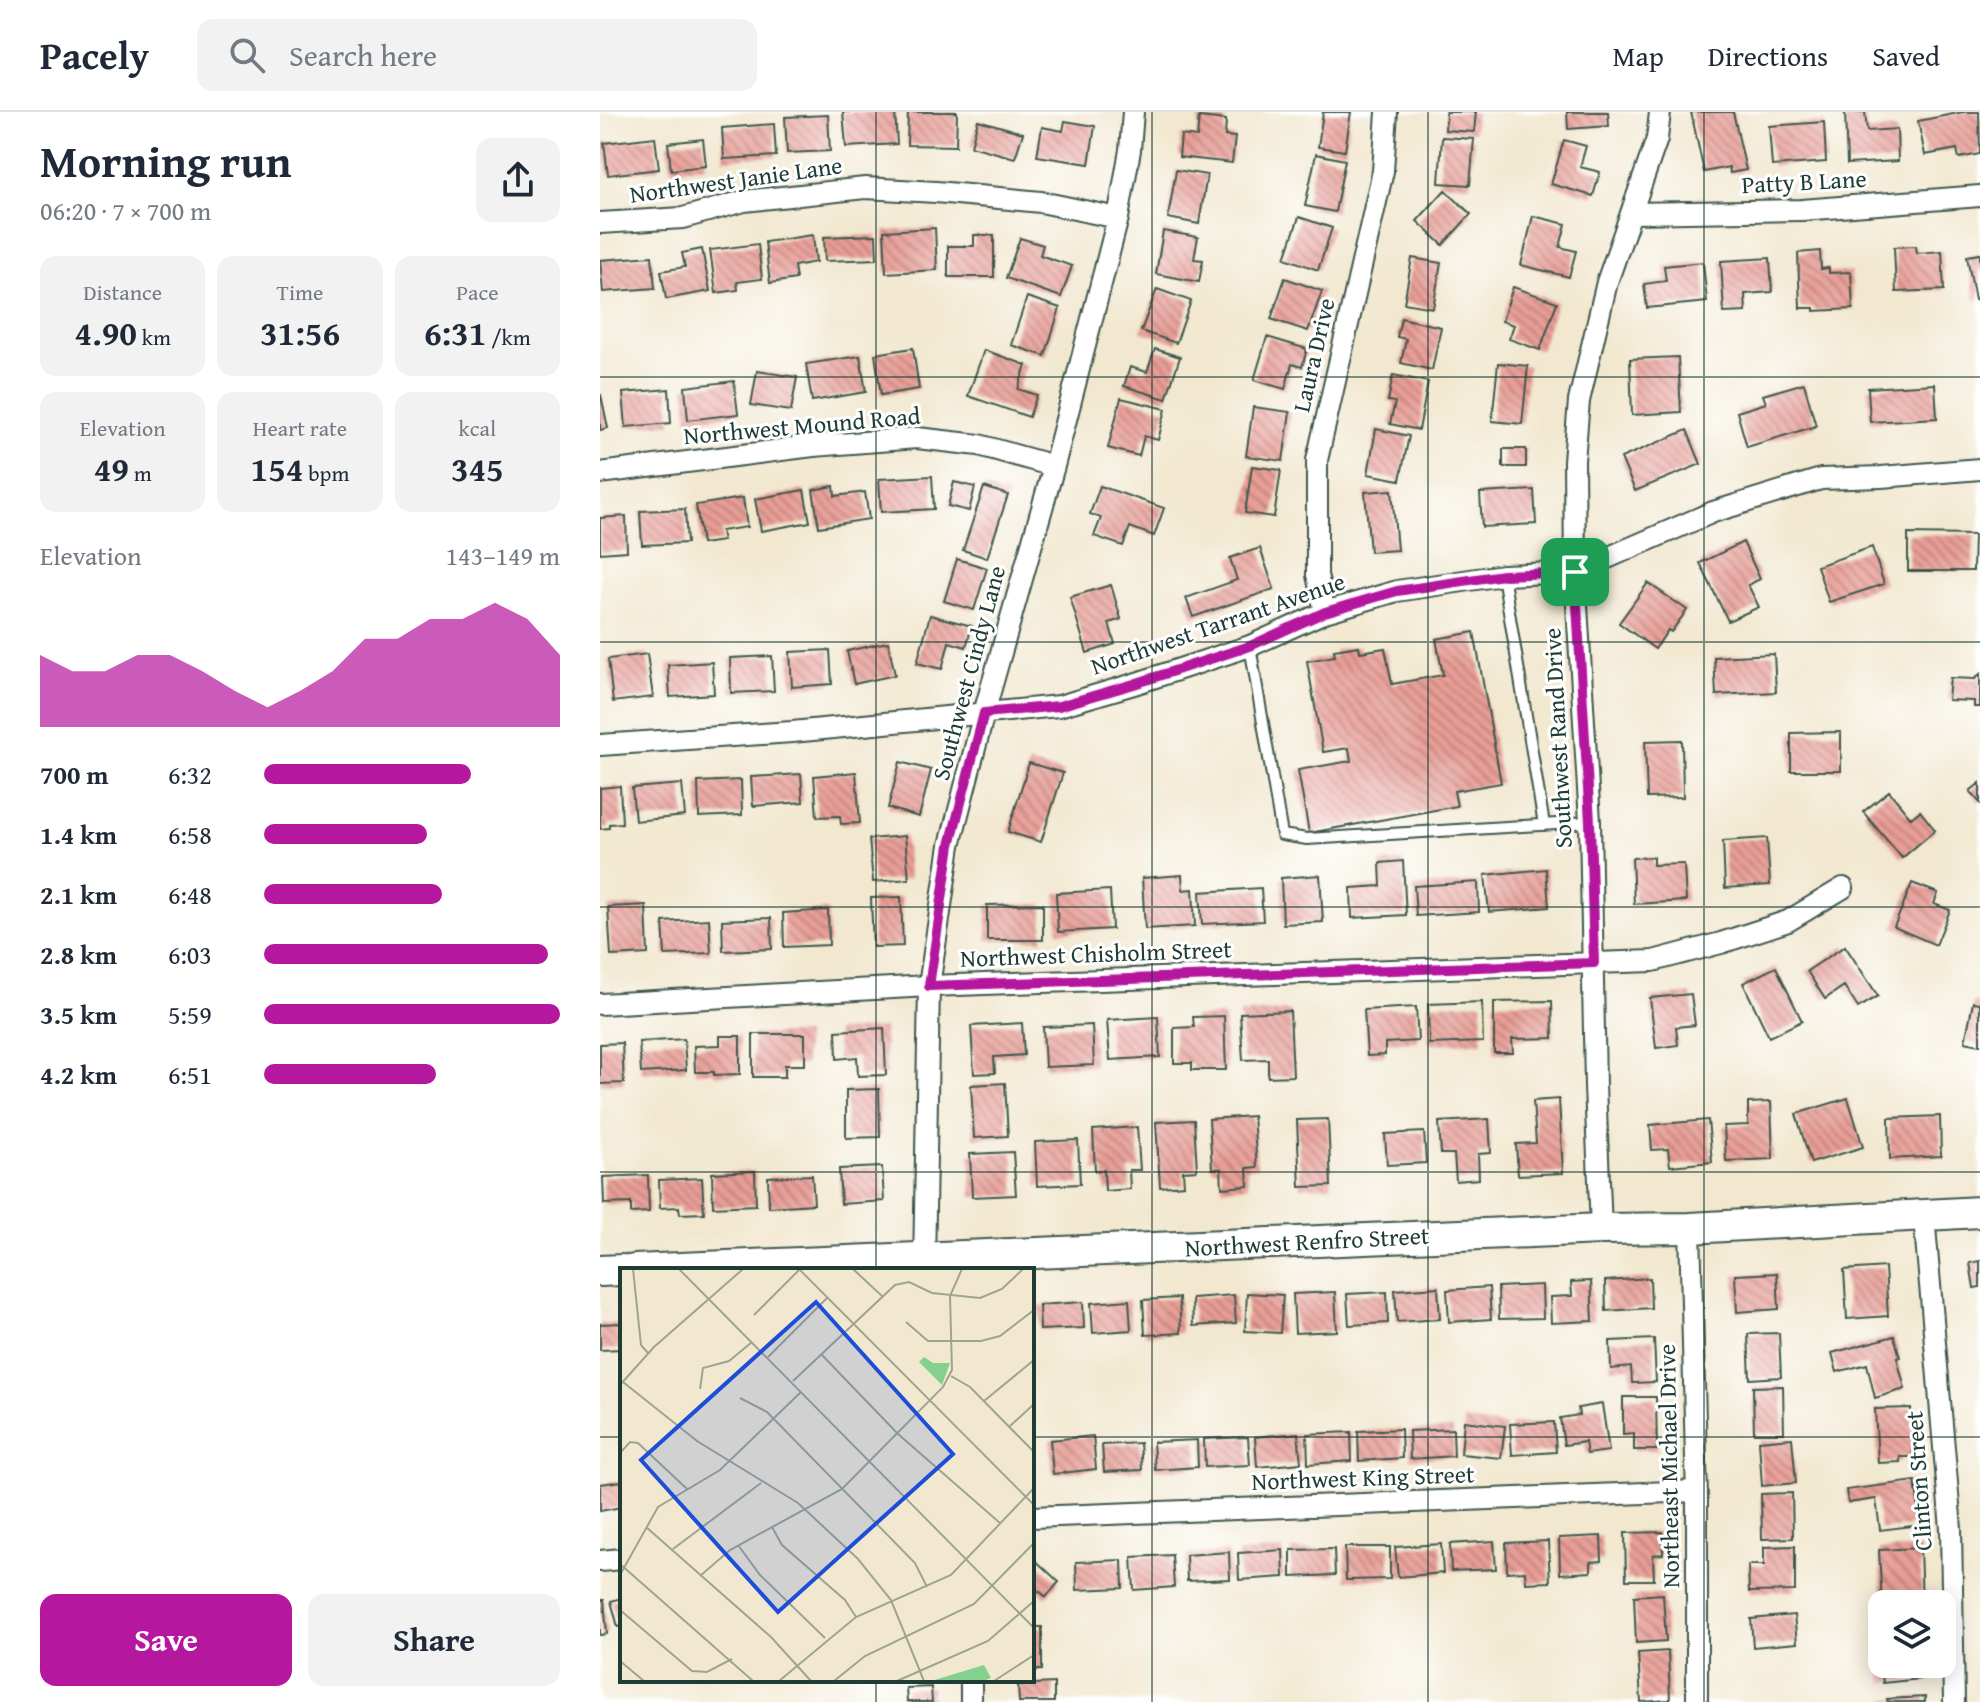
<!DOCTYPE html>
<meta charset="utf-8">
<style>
body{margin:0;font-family:"Gentium Book Plus",serif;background:#f2f2f3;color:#1f2937;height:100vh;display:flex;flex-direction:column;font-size:30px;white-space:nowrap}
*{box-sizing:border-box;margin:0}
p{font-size:26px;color:#747a83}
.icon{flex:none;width:44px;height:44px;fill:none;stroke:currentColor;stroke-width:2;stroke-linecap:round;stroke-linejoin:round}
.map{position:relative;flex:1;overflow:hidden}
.panel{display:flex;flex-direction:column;background:#fff;width:600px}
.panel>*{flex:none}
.fabs{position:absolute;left:1268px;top:1478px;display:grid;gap:16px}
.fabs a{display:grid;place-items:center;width:88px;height:88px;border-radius:16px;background:#fff;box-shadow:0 4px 20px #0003;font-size:40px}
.pin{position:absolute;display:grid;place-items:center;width:68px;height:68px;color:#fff;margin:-34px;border-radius:16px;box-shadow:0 4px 12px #0006}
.round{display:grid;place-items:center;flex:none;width:84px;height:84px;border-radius:16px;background:#f2f2f3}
.overview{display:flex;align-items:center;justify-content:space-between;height:136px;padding:0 40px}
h1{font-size:44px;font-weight:800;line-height:60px}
.figures{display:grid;grid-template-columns:repeat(3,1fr);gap:12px;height:136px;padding:8px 40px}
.figures div{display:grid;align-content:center;border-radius:16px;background:#f2f2f3;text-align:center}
.figures b{font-size:34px;font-weight:800}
.figures small{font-size:22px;font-weight:400}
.figures p{font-size:22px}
.chart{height:224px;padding:16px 40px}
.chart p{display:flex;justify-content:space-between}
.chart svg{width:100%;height:144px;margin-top:8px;fill:#b5179e;opacity:.7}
.button{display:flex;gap:16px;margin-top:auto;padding:16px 40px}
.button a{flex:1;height:92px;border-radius:16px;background:#b5179e;color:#fff;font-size:32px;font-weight:800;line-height:92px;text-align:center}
.button a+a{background:#f2f2f3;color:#1f2937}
ul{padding:0 40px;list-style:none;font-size:26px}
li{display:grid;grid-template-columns:128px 96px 1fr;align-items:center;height:60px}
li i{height:20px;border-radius:10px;background:#b5179e}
header{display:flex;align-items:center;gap:48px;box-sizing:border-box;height:112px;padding:0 40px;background:#fff;border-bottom:2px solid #e0e1e3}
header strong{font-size:38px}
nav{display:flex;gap:44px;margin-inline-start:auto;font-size:28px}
.search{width:560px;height:72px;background:#f2f2f3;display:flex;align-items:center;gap:20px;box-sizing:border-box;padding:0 28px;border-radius:16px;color:#747a83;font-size:30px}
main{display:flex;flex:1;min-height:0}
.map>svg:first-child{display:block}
.building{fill:url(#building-back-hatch)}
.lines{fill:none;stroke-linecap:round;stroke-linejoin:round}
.lane-casing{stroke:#3f574b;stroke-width:14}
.street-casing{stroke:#3f574b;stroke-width:24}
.secondary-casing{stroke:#3f574b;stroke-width:34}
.lane{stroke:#fff;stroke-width:10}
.street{stroke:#fff;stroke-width:20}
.secondary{stroke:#fff;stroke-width:30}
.route-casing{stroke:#fff;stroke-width:16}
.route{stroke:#b5179e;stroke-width:10}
.grid{fill:none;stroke:#1f3d34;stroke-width:2;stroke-opacity:0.55}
.labels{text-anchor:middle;stroke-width:6;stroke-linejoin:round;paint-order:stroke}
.street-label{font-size:24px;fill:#1f3d34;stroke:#fff}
.inset-road{fill:none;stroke:#9ea492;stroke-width:2}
.view{fill:#1d4ed8;fill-opacity:0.15;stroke:#1d4ed8;stroke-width:4}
.inset-edge{fill:none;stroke:#1f3d34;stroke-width:4}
</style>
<header>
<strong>Pacely</strong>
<div class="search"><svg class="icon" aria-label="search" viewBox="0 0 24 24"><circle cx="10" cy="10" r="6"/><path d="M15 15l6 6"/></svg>Search here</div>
<nav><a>Map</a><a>Directions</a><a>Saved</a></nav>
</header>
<main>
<section class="panel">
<div class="overview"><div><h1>Morning run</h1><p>06:20 · 7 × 700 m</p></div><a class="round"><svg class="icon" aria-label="share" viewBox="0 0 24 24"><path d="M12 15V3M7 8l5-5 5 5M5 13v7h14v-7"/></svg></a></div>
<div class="figures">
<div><p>Distance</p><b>4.90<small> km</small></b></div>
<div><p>Time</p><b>31:56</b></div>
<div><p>Pace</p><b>6:31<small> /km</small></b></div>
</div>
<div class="figures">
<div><p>Elevation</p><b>49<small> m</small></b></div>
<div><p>Heart rate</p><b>154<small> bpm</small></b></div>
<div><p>kcal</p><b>345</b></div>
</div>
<div class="chart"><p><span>Elevation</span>143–149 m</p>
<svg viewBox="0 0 160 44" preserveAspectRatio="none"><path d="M0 44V22L10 27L20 27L30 22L40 22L50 27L60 33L70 38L80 33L90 27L100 17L110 17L120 11L130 11L140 6L150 11L160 22V44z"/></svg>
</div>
<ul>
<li><b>700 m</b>6:32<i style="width:70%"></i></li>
<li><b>1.4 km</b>6:58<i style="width:55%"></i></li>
<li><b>2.1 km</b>6:48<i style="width:60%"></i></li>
<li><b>2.8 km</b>6:03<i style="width:96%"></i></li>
<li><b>3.5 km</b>5:59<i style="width:100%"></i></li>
<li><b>4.2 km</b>6:51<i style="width:58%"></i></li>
</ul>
<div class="button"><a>Save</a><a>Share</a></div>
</section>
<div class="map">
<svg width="1380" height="1590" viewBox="0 0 1380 1590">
<defs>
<pattern id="building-back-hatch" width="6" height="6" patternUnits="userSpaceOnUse" patternTransform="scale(2)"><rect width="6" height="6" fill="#e89d96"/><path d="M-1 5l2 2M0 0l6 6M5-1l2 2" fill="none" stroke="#bb817b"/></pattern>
</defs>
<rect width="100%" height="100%" fill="#fff"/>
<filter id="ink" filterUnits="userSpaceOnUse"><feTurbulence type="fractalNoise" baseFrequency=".0125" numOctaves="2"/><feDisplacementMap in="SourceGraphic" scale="16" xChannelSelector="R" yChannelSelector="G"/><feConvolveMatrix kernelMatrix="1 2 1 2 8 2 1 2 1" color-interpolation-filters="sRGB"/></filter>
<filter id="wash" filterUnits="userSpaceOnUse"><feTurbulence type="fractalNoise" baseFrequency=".006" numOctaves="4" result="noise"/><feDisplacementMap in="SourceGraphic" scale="32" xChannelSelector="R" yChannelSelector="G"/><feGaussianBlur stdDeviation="1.8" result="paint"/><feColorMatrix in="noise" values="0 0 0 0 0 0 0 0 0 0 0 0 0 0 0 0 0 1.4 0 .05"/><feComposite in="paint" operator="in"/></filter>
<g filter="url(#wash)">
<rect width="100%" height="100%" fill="#f2e8d0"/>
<g id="blocks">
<path class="building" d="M243,0H295L297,32L246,35Z
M308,0H357L356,34L307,33Z
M723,0H751L745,39L718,35Z
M846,0H876L874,20L845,18Z
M967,0H1008L1009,14L968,17Z
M1091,0H1133L1146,58L1130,61L1129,55L1104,60Z
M1245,0H1265L1267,19L1297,17L1298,49L1247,52Z
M1363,0H1379L1380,42L1359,46L1357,37L1325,43L1318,9Z
M228,3L230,39L187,41L185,5Z
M599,5L626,8L625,24L635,25L632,51L579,45L581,23L597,25Z
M378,8L423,21L415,46L371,34Z
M465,9L495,14L489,52L437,44L442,15L463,19Z
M1224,10L1226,50L1172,54L1169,14Z
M174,12L176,44L124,47L122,16Z
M55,25L59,57L8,63L4,31Z
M842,25L874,27L870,73L839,71Z
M103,27L106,54L71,58L68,31Z
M964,28L986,34L980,55L1000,60L993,84L951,72Z
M716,42L745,48L735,100L705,94Z
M576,58L607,63L599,112L568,106Z
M845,78L871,102L843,133L817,109Z
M933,104L966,112L960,135L976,139L969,165L921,153Z
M699,105L732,116L718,158L685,146Z
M335,116L337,158L286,161L284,119Z
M563,119L598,125L594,147L603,148L599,170L556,162Z
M213,123L216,150L194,154L196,167L170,171L165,130Z
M276,123L277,147L225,149L224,125Z
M374,123H394V165H348V134H374Z
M420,126L443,133L440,143L472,154L461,185L406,166Z
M158,132L162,167L137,170L138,178L116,181L110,138Z
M1316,134L1317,141L1342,139L1344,178L1296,180L1294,135Z
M102,137L110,179L66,187L61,159L85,155L82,141Z
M1220,139L1221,157L1229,156V161L1251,160L1253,197L1214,199V196H1200L1198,141Z
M1380,142V187L1375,188L1367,144Z
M52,144L55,176L3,180L0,148Z
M812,146L841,151L833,196L804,191Z
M1170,146L1172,180L1145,182L1146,200L1124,201L1121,149Z
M1103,150L1107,190L1047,196L1044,172L1066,169L1064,154Z
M685,166L722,179L708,219L671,207Z
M913,175L957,190L940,238L909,227L914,213L902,209Z
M557,177L591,189L576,231L541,219Z
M427,185L460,196L445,244L411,233Z
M801,206L841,215L832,258L801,251L806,227L797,225Z
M667,225L707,237L702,255L692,252L685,277L654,268Z
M313,236L319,277L281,283L275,242Z
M555,237L580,245L566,287L524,274L530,255L547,260Z
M384,238L426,253L418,277L437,283L429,305L368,284Z
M260,244L266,280L212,289L206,252Z
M1078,245L1081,300L1032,303L1030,247Z
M898,251L928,254L922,312L892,309Z
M157,259L197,265L191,299L151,293Z
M793,263L828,270L819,318L790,312L795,290L788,289Z
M134,269L138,302L88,308L85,275Z
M1204,271L1216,314L1147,335L1137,300L1166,291L1163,283Z
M1335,272L1337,306L1270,310L1268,276Z
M69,277L71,311L26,315L23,281Z
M0,283H1L8,316L0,318Z
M521,286L566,297L558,328L544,324L539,344L508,336Z
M653,295L690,300L683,349L646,344Z
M776,317L809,324L800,368L768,362Z
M1087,318L1101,352L1035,379L1021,346Z
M903,337H926V355H903Z
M652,354L681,358L674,405L645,401Z
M332,364L334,397L281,400L279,367Z
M354,370L375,375L369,399L348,394Z
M234,374L235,384L265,380L269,407L219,415L213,378Z
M500,374L564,396L554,424L530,415L523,434L494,424L501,406L490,402Z
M384,375L408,383L387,446L363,438Z
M204,378L210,410L161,419L155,387Z
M792,378L797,438L770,440L765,380Z
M934,378L936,412L882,415L880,381Z
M143,386L147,415L121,419L123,429L102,432L96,393Z
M85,397L87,431L42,433L40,399Z
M26,404L27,439L0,441V406Z
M1308,422L1374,423L1373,459H1308Z
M1143,430L1160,467L1148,473L1159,495L1128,509L1100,451Z
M1272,435L1284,472L1229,490L1217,454Z
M660,436L674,477L593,505L586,486L637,468L630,446Z
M357,447L387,456L374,498L344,489Z
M1048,471L1087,498L1071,520L1068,518L1055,537L1019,511Z
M511,473L521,507L509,511L515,532L487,541L470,485Z
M330,503L372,514L366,535L349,530L342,557L317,551Z
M874,520L901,671L854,679L857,694L709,721L698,658L751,649L749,636L723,640L707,549L735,544L734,538L759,534L760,540L785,536L792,572L843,563L836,527Z
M288,530L295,563L254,572L247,539Z
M230,538L232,572L192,575L190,540Z
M47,542L53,585L13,590L8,547Z
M1174,542L1176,580L1116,583L1114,545Z
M172,544L174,579L131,581L130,546Z
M112,550L114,582L70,585L68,553Z
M1380,562V595H1374V589L1348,588L1350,566L1375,567Z
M1241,620V659H1191V621Z
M1082,628L1083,685L1047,686L1045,629Z
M300,650L331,658L319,705L288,696Z
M429,651L463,661L441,730L408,720Z
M256,660L260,711L241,712L240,704L217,705L214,664Z
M201,662L203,690L153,694L151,665Z
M141,668L142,703L99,705L98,670Z
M1380,671V691L1370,679Z
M82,672L85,704L35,709L32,676Z
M20,674L22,711L9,712V716L0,717V676Z
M1289,679L1311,706L1320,699L1335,718L1302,746L1263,700Z
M305,724L309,767L273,770L269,727Z
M1167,726L1170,773L1125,776L1123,729Z
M1053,745V753L1084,752L1086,789L1034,792L1032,746Z
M803,749L806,803L752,806L751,776L781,774L780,751Z
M946,757L949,795L889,800L885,763Z
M582,763L583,778L593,777L595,814L545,817L542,766Z
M720,763L723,810L683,812L681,766Z
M878,770L879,800L816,804L814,774Z
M1312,771L1338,781L1334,792L1350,798L1336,833L1294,815Z
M661,776L663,809L602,812L600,780Z
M510,778L512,817L458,820L456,781Z
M301,785L303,834L273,835L271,786Z
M443,792V828H387V793Z
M46,793L48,842L11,844L8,795Z
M228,798L229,833L184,835L183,801Z
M171,806L172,837L123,839L122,808Z
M109,807L111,841L65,843L63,810Z
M1245,834L1278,884L1258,896L1244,874L1225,887L1207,859Z
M1176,855L1202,909L1169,925L1143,871Z
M1091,882L1095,913L1076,915L1078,933L1056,936L1050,886Z
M952,889L953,926L912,927L913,941H894V890Z
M882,890L883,930L829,932L828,892Z
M1373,890L1380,891V933L1365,930Z
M816,895L818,929L785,931V943L767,944L764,898Z
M690,899L693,964L668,965V947L643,948L640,901Z
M624,904L626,958H592V951H574V916L594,915L593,905Z
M558,905L560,945L510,948L507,908Z
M422,911L424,943L394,945L395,961L374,962L371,914Z
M492,913L494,953L445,955L443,915Z
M284,916L286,963L258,964L257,945L237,947L236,919Z
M153,922H205V953H185V965H153Z
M120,924H140V962L114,963V960H95L94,934L120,933Z
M84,927L86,958L41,961L39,930Z
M22,931L24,971L0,972V932Z
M405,971L408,1024L374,1026L371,973Z
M279,977L280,1025L246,1026V978Z
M1248,986L1263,1035L1211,1051L1196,1002Z
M959,987L963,1061L918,1063L916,1032L936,1031L933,989Z
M1171,990L1173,1047L1126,1049L1124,1014L1148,1013V991Z
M653,1004L657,1055L647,1056L648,1074L622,1076L621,1057H612L609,1007Z
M1340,1004L1341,1044L1290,1047L1289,1006Z
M728,1007L731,1074L700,1075L697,1008Z
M889,1007L891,1041L878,1042L879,1067L856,1069L854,1042H841L839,1010Z
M594,1008L597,1058L583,1059L584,1073L560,1075L556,1010Z
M1108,1008L1112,1050L1070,1054L1068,1037L1052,1038L1050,1013Z
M537,1015L540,1058H529L530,1077L505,1079L504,1058L495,1059L493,1018Z
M824,1020L826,1051L787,1053L785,1022Z
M478,1028L480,1072L437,1074L435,1030Z
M413,1040L416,1083L372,1085L370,1042Z
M282,1055L284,1089L241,1092L239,1057Z
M155,1059L156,1093L113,1095L112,1061Z
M48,1063L49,1100L31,1101V1091L4,1092L3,1065Z
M212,1063L214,1092L169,1095L168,1065Z
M102,1066L104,1101L80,1102L79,1095L60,1096L59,1068Z
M1380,1149V1175L1374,1176L1370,1151Z
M1285,1155L1288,1204L1247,1207L1244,1158Z
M1177,1161L1179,1197L1137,1200L1135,1163Z
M1050,1166L1051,1196L1006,1199L1005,1169Z
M991,1169L993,1209L951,1211L950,1185L972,1184L971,1170Z
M942,1173L943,1206L899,1207L898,1175Z
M838,1175L840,1207L797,1210L795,1178Z
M889,1175L891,1207L849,1210L847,1178Z
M735,1180L737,1219L695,1221L693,1182Z
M787,1180L788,1211L749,1213L747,1182Z
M647,1181L683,1183L680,1221L645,1219Z
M634,1183L636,1211L593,1214L592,1186Z
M579,1186L581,1221L545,1223L543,1188Z
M529,1188L531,1218L493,1221L491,1191Z
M483,1190L484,1216L440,1218L439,1193Z
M22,1211V1237L0,1238V1212Z
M1179,1221L1181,1265L1150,1267L1148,1222Z
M1294,1224L1300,1245L1297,1246L1305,1277L1275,1286L1267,1252L1237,1260L1232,1241Z
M1054,1227L1056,1270L1032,1271L1031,1255L1011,1257L1010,1229Z
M1183,1274L1184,1321H1154L1153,1275Z
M1023,1285H1056L1057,1338H1034V1321L1023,1322Z
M1002,1292L1009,1339L987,1342L985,1330L964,1333L960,1306L979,1303L978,1296Z
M1311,1296L1313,1345H1300V1350L1278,1351L1275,1297Z
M864,1309L905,1314L901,1346L861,1342Z
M954,1310L956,1340L912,1343L910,1312Z
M801,1317L802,1346L759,1349L758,1319Z
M853,1317L854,1344L810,1347L809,1319Z
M751,1320L752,1349L708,1352L707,1322Z
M698,1321L701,1351L657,1355L655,1325Z
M493,1324L496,1357L453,1362L450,1328Z
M648,1325L650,1353L605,1355L604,1327Z
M1192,1326L1196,1371L1162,1374L1159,1329Z
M597,1328L598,1355L555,1358L553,1330Z
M540,1331L542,1358L504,1360L502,1333Z
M22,1369V1395L0,1399V1372Z
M1315,1369L1321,1413L1280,1418L1276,1387L1248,1391L1246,1378Z
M1192,1381L1193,1426L1162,1427L1161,1382Z
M1063,1420V1442L1053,1443L1054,1468H1026L1025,1421Z
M1001,1424L1002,1449L991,1450V1460L960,1462L959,1426Z
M894,1429L896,1457L851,1459L850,1432Z
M948,1429L950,1470L926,1471L925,1459L907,1460L906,1431Z
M841,1432L843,1461L798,1465L795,1435Z
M1195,1434V1479L1149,1480L1148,1453H1164V1435Z
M745,1435H790V1467L746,1468Z
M1320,1436L1322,1492H1282L1279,1438Z
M734,1437L735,1463L691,1465V1438Z
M683,1438L684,1465L639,1468L638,1441Z
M629,1440L630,1467L587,1469L586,1443Z
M572,1443L574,1475L534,1478L532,1445Z
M432,1445L459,1470L446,1485L439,1479L432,1488Z
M522,1448L523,1476L477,1478L476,1450Z
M1063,1482L1066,1529L1036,1531L1034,1484Z
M22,1486V1514L18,1515L11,1489Z
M0,1488H4L7,1522L0,1523Z
M1194,1503L1197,1531L1153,1535L1151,1507Z
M432,1515H442V1558H432Z
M1068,1539L1070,1588L1041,1590L1038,1541Z
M1281,1552H1319L1320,1567L1283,1571Z
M454,1571V1590H419L418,1573Z
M331,1575L332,1590H307L306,1576Z
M1325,1585V1590H1288L1287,1587Z"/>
</g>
</g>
<g filter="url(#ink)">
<use href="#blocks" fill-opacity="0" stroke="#3f574b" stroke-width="2"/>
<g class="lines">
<g class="lane-casing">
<path id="lane" d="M903,463L944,713
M650,534L682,723L707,727L990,710"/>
</g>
<g class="street-casing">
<path id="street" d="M1031,101L1202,98L1380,84
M0,111L83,106L144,89L265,76L336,80L441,90L518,106
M0,361L213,334L317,326L379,333L454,354
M725,500L717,463V348L783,59L787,0
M0,633L192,620L459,594L534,572L650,534L725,500L797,479L903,463L975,460L1113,400L1221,367L1281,365L1380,357
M0,892L329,874L1053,849L1121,831L1188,809L1243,776
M1324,1103L1351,1417L1354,1590
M1090,1116L1097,1386V1590
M1001,1117L995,974L990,710L975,460L974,349L979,289L1007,170L1057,27L1060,0
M324,1155L329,874L350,733L384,601L454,354L518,106L530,38L533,0
M432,1405L1097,1379
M0,1449L22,1447
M371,1568V1590"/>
</g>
<g class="secondary-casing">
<path id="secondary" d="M34,1158L1001,1117L1090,1116L1380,1100
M0,1159L22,1158"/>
</g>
<use href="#lane" class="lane"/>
<use href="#street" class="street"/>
<use href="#secondary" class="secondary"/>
</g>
</g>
<g class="lines" filter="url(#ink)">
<g class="route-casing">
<path id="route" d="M975,460L990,710L994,851L329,874L350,733L384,601L459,594L534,572L650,534L725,500L797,479L903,463Z"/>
</g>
<use href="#route" class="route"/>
</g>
<path class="grid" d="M276,0V1158M552,0V1590M828,0V1590M1104,0V1590M0,265H1380M0,530H1380M0,795H1380M0,1060H1380M0,1325H22M432,1325H1380M276,1568V1590"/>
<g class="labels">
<g class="street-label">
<text transform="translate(136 68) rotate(-8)" y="8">Northwest Janie Lane</text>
<text transform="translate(1204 70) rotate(-3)" y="8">Patty B Lane</text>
<text transform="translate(714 243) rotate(-77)" y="8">Laura Drive</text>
<text transform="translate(202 314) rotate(-5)" y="8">Northwest Mound Road</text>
<text transform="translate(618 512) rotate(-19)" y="8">Northwest Tarrant Avenue</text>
<text transform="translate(369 561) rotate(-75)" y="8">Southwest Cindy Lane</text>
<text transform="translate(958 626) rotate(-93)" y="8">Southwest Rand Drive</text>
<text transform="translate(496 842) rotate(-2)" y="8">Northwest Chisholm Street</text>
<text transform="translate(707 1130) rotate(-3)" y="8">Northwest Renfro Street</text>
<text transform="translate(1069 1354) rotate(-91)" y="8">Northeast Michael Drive</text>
<text transform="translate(763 1366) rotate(-2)" y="8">Northwest King Street</text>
<text transform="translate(1319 1369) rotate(-94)" y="8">Clinton Street</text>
</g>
</g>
<g transform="translate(20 1156)">
<rect width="414" height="414" fill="#f2e8d0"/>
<path d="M304,89L313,95H330L322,117L299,94ZM364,397L371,410L363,413H311Z" fill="#84d08e"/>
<path class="inset-road" d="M13,1L21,77L28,85M59,1L414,360M179,1L414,237M233,1L262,28M134,47L180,1M286,54L308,73H361L380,68L414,42M201,86L278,166L380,255M148,89L207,30M331,108L350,119L414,184M173,113L275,17L289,14L312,25L360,30L382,21L403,1M3,114L77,173L178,235L238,291L271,332L304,413M0,117L34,79L123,1M80,121L83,100L109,93L132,74M120,130L147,144L295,295L307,319M364,133L414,92M389,159L414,136M0,185L10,174L18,175L67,221M26,259L151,369L191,413M152,259L162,277L225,332L236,349M118,277L140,307L205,370M53,281L141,215M0,296L133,413M0,307L38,239L100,202L181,124M80,308L110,282L222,221L323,119L332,102L330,28L342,1M0,342L72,403L87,404L112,391M0,393L24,413M159,413L236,349L331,307L414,220M214,413L245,388L354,336L414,275M277,413L368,373L414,333M374,413L414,387"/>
<path class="view" d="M196,34L333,186L158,344L21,192Z"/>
<rect width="414" height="414" class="inset-edge"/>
</g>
</svg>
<div class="fabs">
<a><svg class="icon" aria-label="layers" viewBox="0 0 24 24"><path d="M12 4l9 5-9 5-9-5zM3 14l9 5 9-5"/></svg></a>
</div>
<div class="pin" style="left:975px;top:460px;background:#1e9e55"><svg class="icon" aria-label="arrive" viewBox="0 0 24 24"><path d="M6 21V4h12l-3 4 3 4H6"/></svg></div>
</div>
</main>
